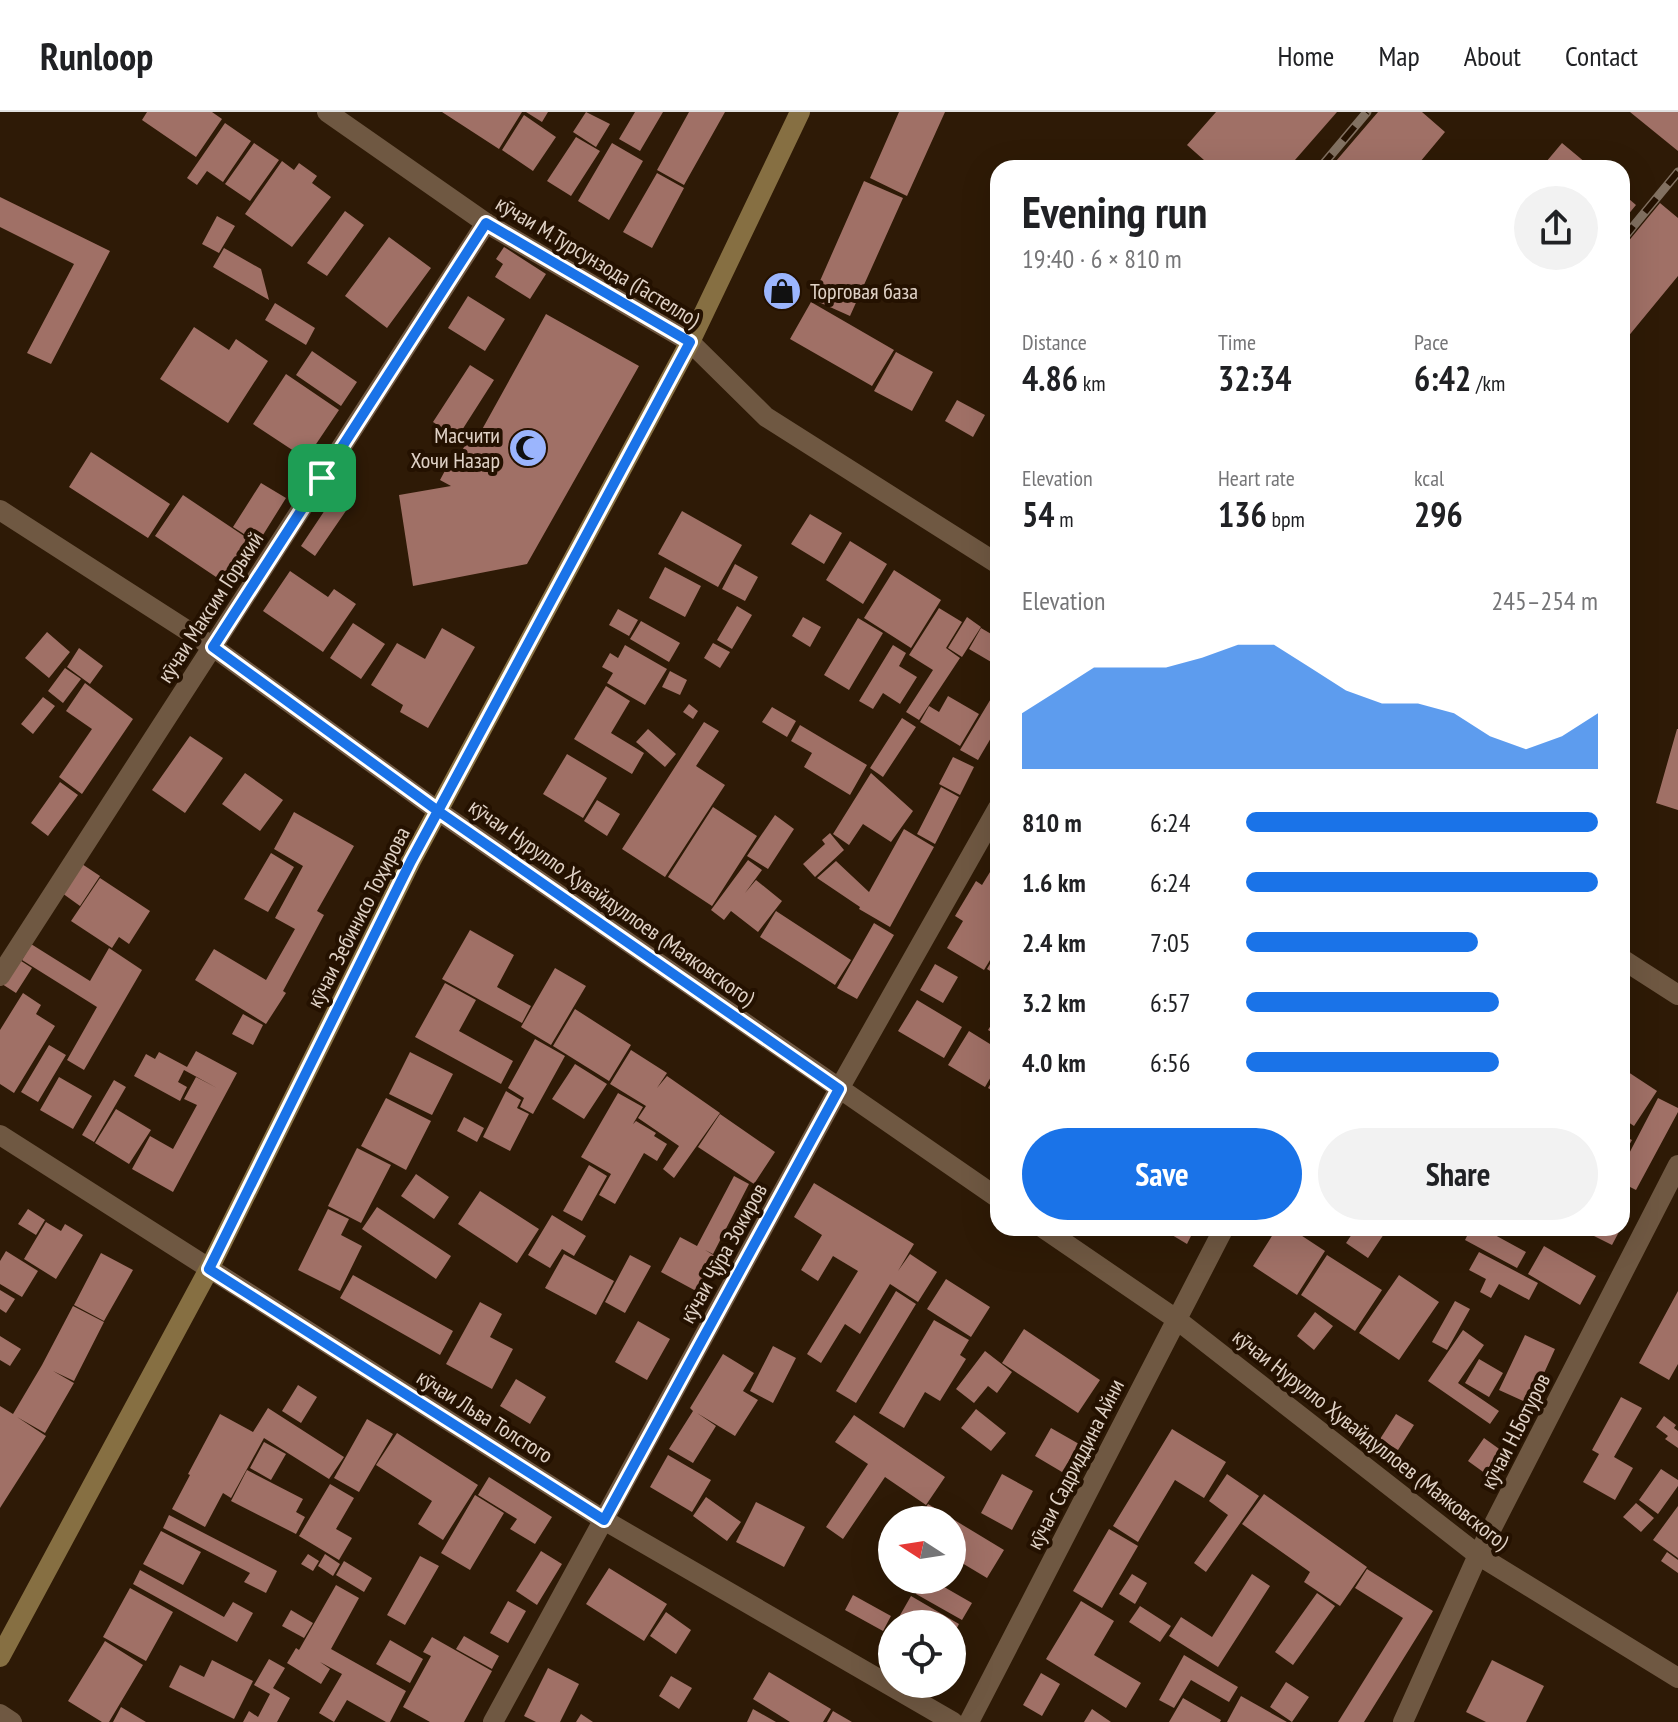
<!DOCTYPE html>
<meta charset="utf-8">
<style>
body{margin:0;font-family:"PT Sans Narrow",sans-serif;background:#f2f2f2;color:#202124;height:100vh;display:flex;flex-direction:column;font-size:30px;white-space:nowrap}
*{box-sizing:border-box;margin:0}
p{font-size:26px;color:#757577}
.icon{flex:none;width:44px;height:44px;fill:none;stroke:currentColor;stroke-width:2;stroke-linecap:round;stroke-linejoin:round}
.map{position:relative;flex:1;overflow:hidden}
.details{position:absolute;left:990px;top:48px;width:640px;height:1076px;display:flex;flex-direction:column;background:#fff;border-radius:24px;box-shadow:0 8px 32px #0002}
.details>*{flex:none}
.needle{width:52px;rotate:282deg}
.tools{position:absolute;left:878px;top:1394px;display:grid;gap:16px}
.tools a{display:grid;place-items:center;width:88px;height:88px;border-radius:50%;background:#fff;box-shadow:0 8px 32px #0002;font-size:40px}
.pin{position:absolute;display:grid;place-items:center;width:68px;height:68px;color:#fff;margin:-34px;border-radius:16px;box-shadow:0 4px 12px #0006}
.round{display:grid;place-items:center;flex:none;width:84px;height:84px;border-radius:42px;background:#f2f2f2}
.head{display:flex;align-items:center;justify-content:space-between;height:136px;padding:0 32px}
h1{font-size:44px;font-weight:700;line-height:60px}
.figures{display:grid;grid-template-columns:repeat(3,1fr);gap:12px;height:136px;padding:8px 32px}
.figures div{display:grid;align-content:center}
.figures b{font-size:34px;font-weight:700}
.figures small{font-size:22px;font-weight:400}
.figures p{font-size:22px}
.chart{height:224px;padding:16px 32px}
.chart p{display:flex;justify-content:space-between}
.chart svg{width:100%;height:144px;margin-top:8px;fill:#1a73e8;opacity:.7}
.cta{display:flex;gap:16px;margin-top:auto;padding:16px 32px}
.cta a{flex:1;height:92px;border-radius:48px;background:#1a73e8;color:#fff;font-size:32px;font-weight:700;line-height:92px;text-align:center}
.cta a+a{background:#f2f2f2;color:#202124}
ul{padding:0 32px;list-style:none;font-size:26px}
li{display:grid;grid-template-columns:128px 96px 1fr;align-items:center;height:60px}
li i{height:20px;border-radius:10px;background:#1a73e8}
header{display:flex;align-items:center;gap:48px;box-sizing:border-box;height:112px;padding:0 40px;background:#fff;border-bottom:2px solid #e0e0e0}
header strong{font-size:38px}
nav{display:flex;gap:44px;margin-inline-start:auto;font-size:28px}
.map>svg:first-child{display:block}
.building{fill:#a07066}
.lines{fill:none;stroke-linecap:round;stroke-linejoin:round}
.minor{stroke:#6f5842;stroke-width:20}
.tertiary{stroke:#6f5842;stroke-width:20}
.secondary{stroke:#866f42;stroke-width:20}
.rail-casing{stroke:#827161;stroke-width:9}
.rail{stroke:#241100;stroke-width:6;stroke-dasharray:18;stroke-linecap:butt}
.route-casing{stroke:#fff;stroke-width:16}
.route{stroke:#1a73e8;stroke-width:10}
.labels{text-anchor:middle;stroke-width:8;stroke-linejoin:round;paint-order:stroke}
.street-label{font-size:22px;fill:#e0d2c6;stroke:#241100}
.poi-label{font-size:22px;fill:#e0d2c6;stroke:#241100;text-anchor:start}
</style>
<header>
<strong>Runloop</strong>
<nav><a>Home</a><a>Map</a><a>About</a><a>Contact</a></nav>
</header>
<div class="map">
<svg width="1678" height="1610" viewBox="0 0 1678 1610">
<rect width="100%" height="100%" fill="#2e1a06"/>
<path class="building" d="M147,0H212L222,7L196,45L142,8Z
M442,0H522L499,37Z
M526,0H548L542,10Z
M586,0L610,12L596,35L573,20Z
M635,0H663L640,39L619,27Z
M689,0H725L684,73L657,58Z
M899,0H945L907,84L870,66Z
M1216,0H1337L1288,56H1213L1187,33Z
M1378,0H1422L1445,20L1415,56H1330Z
M1630,0H1678V39Z
M524,3L556,25L533,59L502,38Z
M225,11L251,29L223,70L207,59L197,73L187,66Z
M576,25L600,39L571,84L547,69Z
M254,31L279,48L250,89L225,72Z
M612,31L643,49L609,108L578,89Z
M1562,31L1592,56H1541Z
M282,49L294,58L299,51L317,64L312,71L331,85L292,135L245,102Z
M657,61L684,76L652,136L623,120Z
M864,69L903,86L850,204L812,187Z
M1622,81L1636,93L1622,110Z
M0,85L110,139L51,252L27,241L74,152L0,115Z
M1660,91L1678,106V164L1622,232V137Z
M345,99L364,113L327,164L307,151Z
M217,104L235,114L219,141L202,132Z
M389,125L431,156L387,216L345,184Z
M504,135L546,162L530,187L495,165L503,152L496,147Z
M224,136L261,157L269,188L213,155Z
M468,184L505,207L485,239L448,216Z
M811,190L894,238L872,274L790,227Z
M275,191L315,216L306,233L265,208Z
M546,202L639,254L527,452L413,474L399,383L451,374L440,368L455,340L460,343L467,329L474,332Z
M194,215L229,238L236,227L268,249L228,311L160,267Z
M312,239L357,270L341,294L296,263Z
M896,240L933,260L912,299L874,279Z
M470,253L494,268L457,326L433,310Z
M286,262L339,298L306,347L253,312Z
M957,288L985,303L973,325L945,309Z
M91,340L170,392L148,426L69,375Z
M261,371L286,386L258,431L233,415Z
M337,380L352,390L315,444L301,434Z
M183,383L253,430L225,471L155,424Z
M682,399L742,433L718,475L658,442Z
M810,402L842,421L824,452L791,432Z
M850,429L887,452L863,492L826,468Z
M735,452L758,465L745,489L722,477Z
M665,455L701,474L685,505L649,486Z
M894,458L941,488L911,536L864,506Z
M290,459L328,485L334,477L356,492L323,540L263,499Z
M737,494L752,503L732,537L717,528Z
M939,496L962,510L946,536L960,546L919,608L906,600L933,558L909,543Z
M618,497L638,508L629,524L609,513Z
M803,505L821,515L810,535L792,524Z
M967,505L981,515L962,545L948,536Z
M858,506L883,521L849,578L824,563Z
M641,509L680,531L669,550L630,527Z
M353,511L385,532L361,567L330,546Z
M442,516L475,535L428,616L400,600L403,593L371,573L397,531L425,547Z
M981,516L998,526V554L969,537Z
M47,520L70,540L49,566L25,546Z
M713,531L730,540L720,556L704,546Z
M625,533L667,557L645,593L607,571L613,561L602,555L610,541L618,546Z
M893,533L906,541L899,554L917,565L900,592L883,581L873,597L859,589Z
M79,536L103,554L90,572L67,555Z
M65,556L81,567L63,591L48,579Z
M670,559L687,568L680,583L662,575Z
M85,571L133,607L82,682L59,665L92,617L66,599Z
M606,574L630,589L611,621L644,641L632,662L574,627Z
M998,575V614L978,648L960,638Z
M948,584L979,602L960,634L920,610L929,594L939,600Z
M43,585L55,594L33,622L21,612Z
M689,592L698,599L693,607L683,600Z
M772,595L796,609L787,625L762,610Z
M902,606L916,615L883,665L870,656Z
M704,610L719,619L696,654L725,673L665,765L622,737Z
M800,613L867,653L850,683L804,655L812,641L791,629Z
M648,617L676,642L665,655L636,630Z
M1677,617H1678V698L1656,691Z
M190,624L223,646L185,701L152,678Z
M567,642L607,666L583,706L543,682Z
M953,645L974,655L960,683L939,672Z
M245,661L283,688L260,719L222,692Z
M871,661L913,699L891,730L863,712L849,733L833,722Z
M60,670L78,683L48,724L31,711Z
M941,675L959,685L935,732L917,722Z
M597,688L620,702L607,724L584,709Z
M713,695L757,724L712,794L668,765Z
M294,700L354,734L317,799L324,803L283,879L286,881L266,912L195,868L214,837L266,868L295,817L275,806L303,754L274,737Z
M775,703L794,717L768,757L747,744Z
M904,717L934,735L890,815L859,797L860,795L817,766L836,749L869,780Z
M830,721L844,738L815,765L803,752L825,732L822,728Z
M271,741L294,755L268,800L244,787Z
M998,747V835L984,858L947,836L963,809L955,804L976,769L982,773Z
M748,748L762,758L745,781L756,768L782,789L758,820L731,799L724,808L711,798Z
M82,752L100,764L80,794L62,781Z
M100,766L150,799L129,832L119,825L112,836L71,809Z
M776,799L851,848L835,873L760,825Z
M874,811L894,823L857,887L837,876Z
M470,818L514,843L497,875L531,894L522,911L442,867Z
M31,832L90,869L109,836L142,858L84,958L67,948L97,895L22,848Z
M998,838V864L987,857Z
M18,847L32,856L16,881L2,872Z
M935,852L958,865L943,891L920,878Z
M555,856L586,874L551,933L521,915Z
M445,871L476,888L459,919L513,949L501,972L415,925Z
M23,881L41,893L36,902L55,914L14,981L0,972V918Z
M917,888L962,915L944,946L898,919Z
M575,897L631,933L609,969L553,934Z
M243,902L263,913L253,933L232,922Z
M998,902V924L988,918Z
M969,919L998,937V953L985,975L948,953Z
M535,927L565,944L533,1002L520,995L524,986L508,976Z
M49,933L66,943L38,990L21,980Z
M631,938L667,961L657,976L667,964L720,1001L674,1066L663,1057L679,1034L638,1006L646,994L610,972Z
M196,939L237,961L173,1080L132,1057L150,1024L173,1037L197,993L184,987L196,965L217,976L184,958L178,970L187,975L180,989L134,964L146,942L155,947L159,940L187,955Z
M410,940L453,962L432,1003L389,982Z
M575,952L607,972L584,1007L552,987Z
M1622,956L1657,979L1634,1014L1622,1006Z
M998,960V982L988,976Z
M59,965L92,984L73,1017L40,998Z
M114,968L126,975L94,1030L82,1023Z
M506,979L521,988L517,996L529,1002L510,1039L483,1025Z
M618,981L643,995L633,1012L636,1009L656,1021L654,1024L667,1032L657,1049L644,1041L615,1092L599,1083L611,1062L581,1045Z
M386,986L431,1009L406,1058L361,1034Z
M1658,986L1678,996V1000L1636,1078L1622,1071V1055Z
M116,997L151,1018L129,1052L95,1031Z
M720,1002L775,1040L754,1072L698,1035Z
M464,1005L484,1016L477,1030L457,1019Z
M1622,1023L1632,1028L1622,1046Z
M357,1036L391,1053L361,1111L328,1094Z
M589,1053L607,1064L582,1109L563,1099Z
M416,1062L449,1085L434,1107L401,1084Z
M734,1064L749,1072L713,1142L705,1138L715,1144L696,1179L661,1160L680,1125L697,1134Z
M814,1071L914,1132L898,1159L910,1142L937,1160L918,1190L890,1172L860,1222L845,1212L821,1251L807,1242L858,1159L833,1144L818,1169L801,1158L822,1123L794,1105Z
M480,1079L539,1117L517,1151L458,1112Z
M377,1095L451,1144L436,1167L362,1117Z
M28,1097L45,1108L36,1123L18,1112Z
M328,1097L349,1107L341,1123L362,1134L340,1179L298,1158Z
M552,1103L586,1124L574,1144L562,1137L550,1156L528,1143Z
M46,1110L61,1119L65,1112L83,1123L56,1167L24,1147Z
M1176,1116H1195L1187,1132L1172,1123Z
M1277,1116H1290L1325,1139L1297,1183L1253,1154Z
M1356,1116H1388L1368,1146L1346,1131Z
M1471,1116H1482L1526,1140L1517,1156L1465,1128Z
M1578,1116H1621L1612,1133Z
M1544,1134L1596,1164L1580,1193L1528,1162Z
M6,1139L38,1159L22,1185L0,1172V1149Z
M1479,1140L1538,1171L1529,1188L1499,1172L1491,1186L1480,1180L1486,1167L1469,1158Z
M101,1141L133,1158L104,1209L74,1193Z
M564,1142L614,1169L596,1203L545,1176Z
M630,1143L651,1154L625,1201L605,1190Z
M1327,1143L1382,1178L1355,1219L1301,1183Z
M353,1163L453,1219L440,1243L340,1186Z
M1399,1163L1439,1190L1399,1248L1359,1221Z
M946,1167L990,1195L971,1225L927,1197Z
M0,1178L15,1187L6,1201L0,1197Z
M896,1179L916,1192L856,1291L836,1279Z
M1678,1179V1252L1669,1268L1639,1251Z
M1455,1189L1470,1197L1447,1238L1432,1230Z
M480,1190L502,1202L490,1225L513,1237L492,1277L446,1252Z
M73,1194L104,1210L74,1269L53,1259L74,1271L45,1321L17,1305L46,1324L0,1396V1294L13,1302L42,1253Z
M1315,1200L1333,1214L1314,1238L1297,1224Z
M934,1208L969,1228L960,1243L966,1247L940,1289L925,1280L904,1316L879,1301Z
M638,1209L670,1227L647,1268L615,1250Z
M1024,1217L1100,1268L1078,1301L1002,1251Z
M1463,1218L1484,1233L1458,1271L1499,1299L1490,1312L1428,1269Z
M1525,1223L1555,1237L1530,1292L1499,1278Z
M0,1224L21,1237L10,1254L0,1248Z
M773,1234L796,1246L773,1291L750,1279Z
M985,1239L1012,1260L997,1281L988,1274L974,1291L956,1277Z
M723,1242L754,1261L743,1279L758,1288L735,1324L697,1301L716,1314L693,1351L669,1337L693,1299L690,1296Z
M1479,1247L1503,1261L1489,1285L1465,1271Z
M516,1267L546,1285L530,1312L500,1294Z
M298,1273L317,1285L301,1311L282,1299Z
M1621,1285L1642,1296L1614,1345L1633,1356L1615,1388L1583,1370L1599,1342L1592,1338Z
M268,1296L344,1345L329,1367L264,1326L231,1386L223,1381L205,1415L172,1397L190,1363L188,1362L220,1302L253,1320Z
M976,1297L1006,1321L991,1339L961,1316Z
M1396,1302L1414,1313L1398,1338L1380,1327Z
M854,1303L945,1365L926,1393L885,1365L843,1427L826,1415L868,1352L835,1330Z
M1664,1304L1676,1313L1674,1316L1678,1319V1336L1665,1327L1668,1324L1656,1315Z
M367,1307L393,1322L359,1380L334,1366Z
M1051,1316L1079,1332L1062,1360L1035,1344Z
M1172,1317L1226,1350L1204,1386L1175,1368L1138,1430L1113,1414Z
M397,1321L478,1373L443,1428L418,1412L432,1389L376,1353Z
M1484,1326L1502,1339L1486,1362L1468,1349Z
M264,1330L286,1342L271,1368L250,1356Z
M668,1343L711,1368L692,1400L650,1375Z
M1661,1357L1678,1368V1374L1658,1402L1639,1388Z
M247,1358L303,1387L296,1400L305,1405L296,1422L231,1389Z
M1002,1362L1033,1379L1012,1418L981,1401Z
M1227,1362L1259,1384L1206,1460L1194,1451L1228,1403L1209,1389Z
M489,1365L552,1405L535,1432L510,1417L517,1407L478,1383Z
M330,1372L354,1386L336,1417L352,1426L339,1448L299,1424Z
M1264,1382L1367,1455L1340,1494L1304,1470L1310,1460L1242,1412Z
M475,1383L504,1401L470,1458L441,1441Z
M706,1385L741,1410L727,1429L693,1404Z
M756,1390L805,1415L784,1455L736,1430Z
M1636,1391L1654,1406L1641,1420L1623,1405Z
M928,1392L1004,1438L987,1466L952,1445V1408H919Z
M1678,1394V1446L1653,1428Z
M169,1403L277,1459L266,1481L244,1470L250,1461L163,1416Z
M1109,1417L1138,1434L1102,1496L1073,1479Z
M161,1419L201,1440L183,1473L143,1452Z
M541,1439L562,1452L537,1493L516,1479Z
M1667,1440L1678,1448V1461L1661,1449Z
M308,1442L319,1449L313,1459L301,1452Z
M325,1442L340,1452L333,1464L318,1454Z
M420,1444L439,1454L405,1513L387,1503Z
M344,1449L372,1466L364,1480L336,1463Z
M609,1456L667,1492L644,1529L586,1492Z
M1367,1457L1433,1499L1364,1610H1338L1403,1506L1355,1476Z
M140,1458L224,1505L233,1490L253,1501L237,1530L133,1472Z
M1132,1462L1147,1471L1135,1492L1119,1482Z
M1252,1462L1270,1474L1218,1555L1169,1524L1181,1505L1212,1525Z
M923,1468H932L972,1491L962,1508L916,1482Z
M336,1473L359,1486L331,1537L406,1579L390,1610H386L347,1588L334,1610L319,1601L342,1562L320,1550L330,1557L321,1572L287,1551L296,1536L299,1538Z
M130,1476L173,1500L146,1549L103,1525Z
M1317,1481L1335,1494L1293,1553L1275,1540Z
M853,1483L891,1504L883,1519L845,1498Z
M911,1484L959,1512L952,1525V1512H895Z
M508,1489L526,1499L508,1531L490,1521Z
M1081,1489L1114,1509L1094,1543L1141,1571L1126,1596L1046,1547Z
M1140,1494L1171,1514L1160,1530L1129,1510Z
M291,1498L313,1511L304,1526L282,1514Z
M666,1500L691,1518L676,1542L650,1524Z
M464,1524L499,1544L492,1557L456,1537Z
M432,1525L492,1559L464,1610H430L403,1595L431,1544L423,1540Z
M390,1528L423,1547L410,1571L376,1552Z
M105,1529L143,1553L109,1610H102L68,1589Z
M1184,1543L1238,1575L1229,1590L1191,1568L1174,1596L1159,1588Z
M269,1547L285,1556L273,1576L290,1586L277,1610H243L249,1599L258,1605L270,1582L254,1573Z
M212,1548L253,1569L234,1607L169,1575L180,1553L204,1565Z
M1492,1548L1544,1574L1526,1610H1486L1466,1600Z
M548,1556L579,1572L560,1610H536L524,1604Z
M769,1560L831,1597L823,1610H790L753,1587Z
M1041,1561L1060,1572L1042,1604L1023,1593Z
M671,1564L692,1576L679,1597L659,1584Z
M1286,1570L1309,1585L1292,1610L1270,1595Z
M1241,1584L1287,1610H1227Z
M1183,1586L1221,1608L1220,1610H1169Z
M121,1595L146,1610H113Z
M753,1597L776,1610H747Z
M1092,1597L1111,1610H1084Z
M833,1599L852,1610H827Z
M581,1602L593,1610H576Z"/>
<g class="lines">
<path class="minor" d="M0,398L213,535L438,699L998,1086
M0,864L486,111
M0,1023L604,1408L953,1610
M1043,1116L1176,1207L1478,1443L1678,1566
M0,1602L12,1610
M493,1610L839,977L998,696
M969,1610L1224,1116
M1403,1610L1478,1443L1678,1053"/>
<path class="tertiary" d="M327,0L486,111L690,230L766,305L998,452
M1622,847L1678,883"/>
<path class="secondary" d="M0,1545L209,1157L411,749L690,230L800,0"/>
<g class="rail-casing">
<path id="rail" d="M1320,56L1367,0
M1622,128L1678,60"/>
</g>
<use href="#rail" class="rail"/>
</g>
<g class="lines">
<g class="route-casing">
<path id="route" d="M322,366L213,535L438,699L411,749L209,1157L604,1408L839,977L438,699L690,230L486,111L322,366"/>
</g>
<use href="#route" class="route"/>
</g>
<defs>
<g id="shop-disc" transform="scale(2)"><circle r="9.5" fill="#9bb5fd" stroke="#241100"/><path d="M-5-2.5h2.3a2.7 3.5 0 0 1 5.4 0H5L5.5 6h-11ZM-1.5-2.5h3a1.5 2.3 0 0 0-3 0Z" fill="#111"/></g>
<g id="mosque-disc" transform="scale(2)"><circle r="9.5" fill="#9bb5fd" stroke="#241100"/><path d="M3.5-4.9A6 6 0 1 0 3.5 4.9A5 5 0 1 1 3.5-4.9Z" fill="#111"/></g>
</defs>
<g fill-rule="evenodd">
<use href="#shop-disc" x="782" y="179"/>
<use href="#mosque-disc" x="528" y="336"/>
</g>
<g class="labels">
<g class="street-label">
<text transform="translate(598 149) rotate(31)" y="8">кӯчаи М.Турсунзода (Гастелло)</text>
<text transform="translate(210 495) rotate(-57)" y="8">кӯчаи Максим Горький</text>
<text transform="translate(612 790) rotate(35)" y="8">кӯчаи Нурулло Ҳувайдуллоев (Маяковского)</text>
<text transform="translate(358 805) rotate(-63)" y="8">кӯчаи Зебинисо Тоҳирова</text>
<text transform="translate(723 1141) rotate(-61)" y="8">кӯчаи Ҷӯра Зокиров</text>
<text transform="translate(485 1304) rotate(32)" y="8">кӯчаи Льва Толстого</text>
<text transform="translate(1515 1319) rotate(-63)" y="8">кӯчаи Н.Ботуров</text>
<text transform="translate(1371 1327) rotate(38)" y="8">кӯчаи Нурулло Ҳувайдуллоев (Маяковского)</text>
<text transform="translate(1075 1352) rotate(-63)" y="8">кӯчаи Садриддина Айни</text>
</g>
<g class="poi-label">
<text x="810" y="187">Торговая база</text>
<text x="500" y="331" text-anchor="end">Масчити<tspan x="500" dy="25">Хочи Назар</tspan></text>
</g>
</g>
</svg>
<div class="tools">
<a><svg class="needle" viewBox="-14 -14 28 28"><path d="M0-13l5 13h-10z" fill="#e53935"/><path d="M0 13l5-13h-10z" fill="#757577"/></svg></a>
<a><svg class="icon" aria-label="locate" viewBox="0 0 24 24"><circle cx="12" cy="12" r="6"/><path d="M12 2v4M12 18v4M2 12h4M18 12h4"/></svg></a>
</div>
<div class="pin" style="left:322px;top:366px;background:#1e9e55"><svg class="icon" aria-label="arrive" viewBox="0 0 24 24"><path d="M6 21V4h12l-3 4 3 4H6"/></svg></div>
<section class="details">
<div class="head"><div><h1>Evening run</h1><p>19:40 · 6 × 810 m</p></div><a class="round"><svg class="icon" aria-label="share" viewBox="0 0 24 24"><path d="M12 15V3M7 8l5-5 5 5M5 13v7h14v-7"/></svg></a></div>
<div class="figures">
<div><p>Distance</p><b>4.86<small> km</small></b></div>
<div><p>Time</p><b>32:34</b></div>
<div><p>Pace</p><b>6:42<small> /km</small></b></div>
</div>
<div class="figures">
<div><p>Elevation</p><b>54<small> m</small></b></div>
<div><p>Heart rate</p><b>136<small> bpm</small></b></div>
<div><p>kcal</p><b>296</b></div>
</div>
<div class="chart"><p><span>Elevation</span>245–254 m</p>
<svg viewBox="0 0 160 44" preserveAspectRatio="none"><path d="M0 44V27L10 20L20 13L30 13L40 13L50 10L60 6L70 6L80 13L90 20L100 24L110 24L120 27L130 34L140 38L150 34L160 27V44z"/></svg>
</div>
<ul>
<li><b>810 m</b>6:24<i style="width:100%"></i></li>
<li><b>1.6 km</b>6:24<i style="width:100%"></i></li>
<li><b>2.4 km</b>7:05<i style="width:66%"></i></li>
<li><b>3.2 km</b>6:57<i style="width:72%"></i></li>
<li><b>4.0 km</b>6:56<i style="width:72%"></i></li>
</ul>
<div class="cta"><a>Save</a><a>Share</a></div>
</section>
</div>
